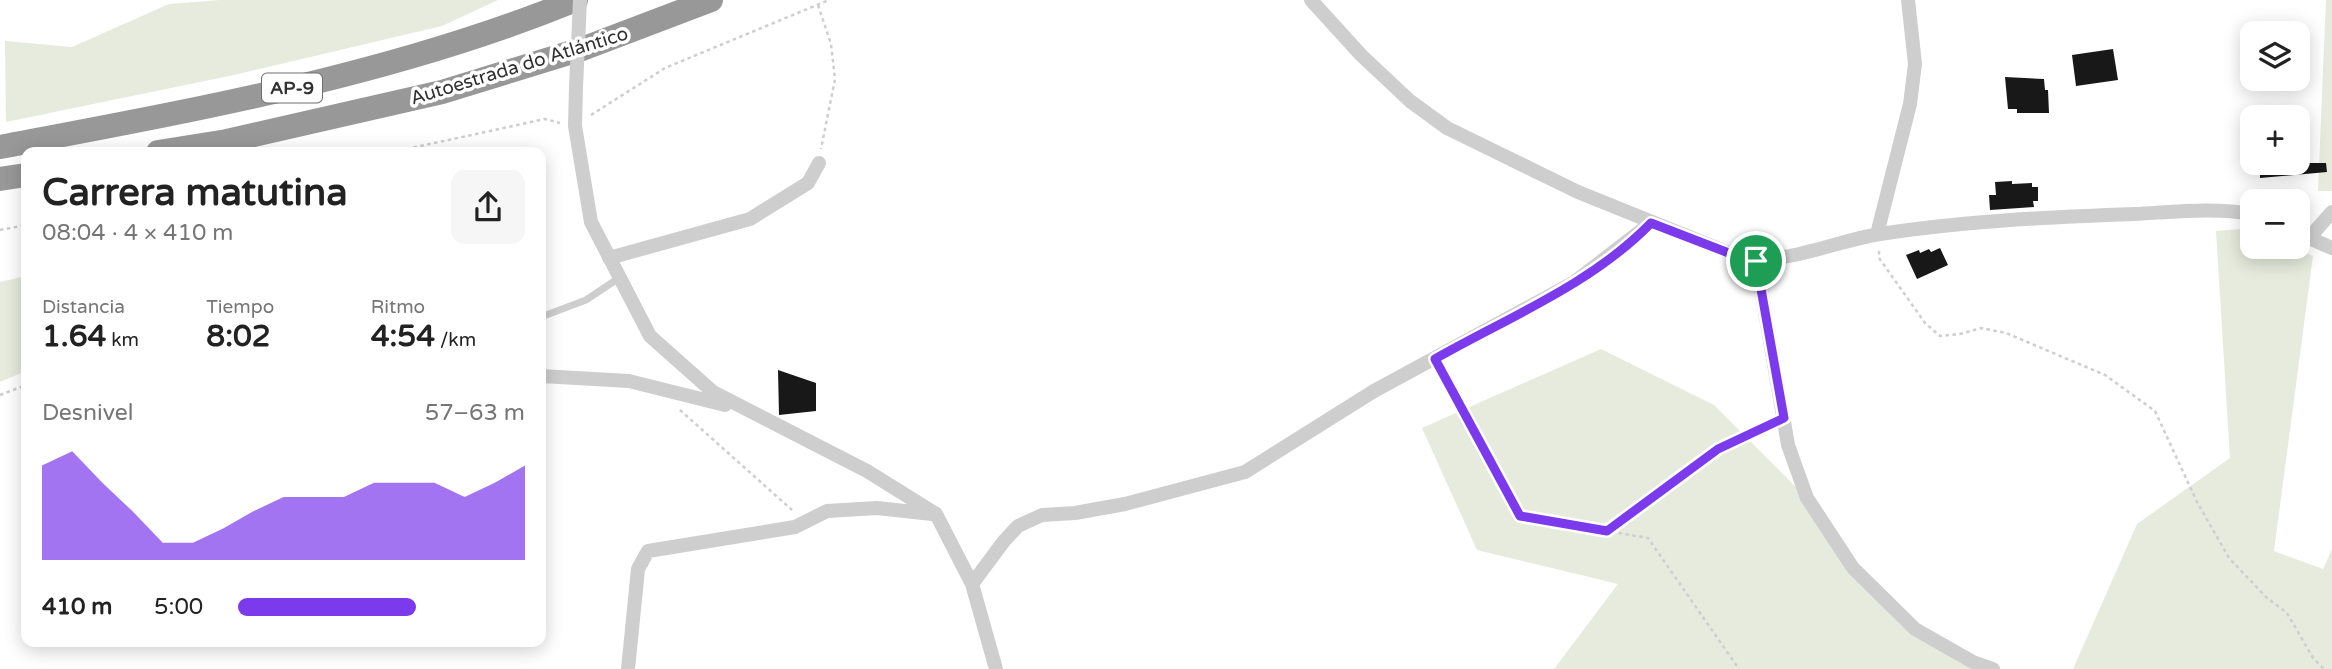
<!DOCTYPE html>
<html lang="es">
<meta charset="utf-8">
<style>
body{margin:0;font-family:"Varela Round",sans-serif;background:#f6f6f6;color:#222;height:100vh;display:flex;flex-direction:column;font-size:26px;white-space:nowrap}
*{box-sizing:border-box;margin:0}
p{font-size:23px;color:#767676}
.icon{flex:none;width:38px;height:38px;fill:none;stroke:currentColor;stroke-width:2;stroke-linecap:round;stroke-linejoin:round}
.map{position:relative;flex:1;overflow:hidden}
.panel{position:absolute;left:21px;top:147px;width:525px;height:500px;display:flex;flex-direction:column;background:#fff;border-radius:14px;box-shadow:0 4px 18px #0003}
.panel>*{flex:none}
.fabs{position:absolute;left:2240px;top:21px;display:grid;gap:14px}
.fabs a{display:grid;place-items:center;width:70px;height:70px;border-radius:14px;background:#fff;box-shadow:0 4px 18px #0003;font-size:35px}
.pin{position:absolute;display:grid;place-items:center;width:60px;height:60px;color:#fff;margin:-30px;border:4px solid #fff;border-radius:50%;box-shadow:0 2px 7px #0007}
.round{display:grid;place-items:center;flex:none;width:74px;height:74px;border-radius:14px;background:#f6f6f6}
.summary{display:flex;align-items:center;justify-content:space-between;height:119px;padding:0 21px}
h1{font-size:38px;font-weight:700;line-height:52px}
.stats{display:grid;grid-template-columns:repeat(3,1fr);gap:10px;height:119px;padding:7px 21px}
.stats div{display:grid;align-content:center}
.stats b{font-size:30px;font-weight:700}
.stats small{font-size:19px;font-weight:400}
.stats p{font-size:19px}
.chart{height:196px;padding:14px 21px}
.chart p{display:flex;justify-content:space-between}
.chart svg{width:100%;height:126px;margin-top:7px;fill:#7c3aed;opacity:.7}
ul{padding:0 21px;list-style:none;font-size:23px}
li{display:grid;grid-template-columns:112px 84px 1fr;align-items:center;height:52px}
li i{height:18px;border-radius:9px;background:#7c3aed}
.map>svg:first-child{display:block}
.green{fill:#e6ebdd}
.building{fill:#181818}
.lines{fill:none;stroke-linecap:round;stroke-linejoin:round}
.path{stroke:#cecece;stroke-width:2.5;stroke-dasharray:3.5 3.5;stroke-linecap:butt}
.lane{stroke:#cecece;stroke-width:7}
.street{stroke:#cecece;stroke-width:14}
.highway{stroke:#989898;stroke-width:24}
.street-bridge{stroke:#cecece;stroke-width:14}
.route-casing{stroke:#fff;stroke-width:14}
.route{stroke:#7c3aed;stroke-width:9}
.labels{text-anchor:middle;stroke-width:7;stroke-linejoin:round;paint-order:stroke}
.shield{fill:#fff;stroke:#6f6f6f;stroke-width:2}
.shield-label{font-size:18px;font-weight:bold;fill:#313131}
.street-label{font-size:19px;fill:#313131;stroke:#fff}
</style>
<div class="map">
<svg width="2332" height="669" viewBox="0 0 2332 669">
<rect width="100%" height="100%" fill="#fff"/>
<path class="green" d="M220,0H498L442,26L234,75L6,122L5,41L72,47L169,4Z
M2326,0H2332V191H2318Z
M2252,228V247H2292L2313,256L2274,551L2323,569L2332,549V669H2073L2137,524L2230,458L2216,231Z
M26,276V371L0,382V282Z
M1601,349L1714,405L1807,498L1853,568L1915,629L1973,662L1970,669H1554L1618,584L1477,550L1422,428Z"/>
<path class="building" d="M2113,49L2118,80L2076,86L2072,55Z
M2005,77L2044,79L2045,90H2048L2049,113H2017V109H2008Z
M2260,163H2326L2327,172L2260,178Z
M2012,181V184L2032,183V187H2038V201H2033L2034,207L1990,210L1989,195H1996L1995,182Z
M1940,248L1948,265L1917,279L1906,255L1919,250L1920,253L1929,249L1931,252Z
M778,370L816,383V411L779,415Z"/>
<g class="lines">
<path class="path" d="M818,5L831,44L835,79L821,149
M591,115L665,68L829,0
M393,152L545,119L560,123
M0,230L26,225
M1879,251V258L1925,323L1940,336L1960,334L1981,328L2006,333L2105,375L2155,411L2197,502L2229,558L2266,597L2287,613L2313,658L2324,669
M1441,370L1520,516L1648,538L1739,669
M0,395L26,385
M680,410L792,510
M1608,531L1718,449L1768,425"/>
<path class="lane" d="M541,317L586,300L619,278"/>
<path class="street" d="M1311,0L1361,55L1410,101L1447,128L1578,192L1739,257C1785,266 1834,241 1880,234C1964,221 2050,217 2135,214C2173,212 2215,207 2252,214
M576,87L575,126L591,222L650,336L713,392L867,471L936,514L972,584L996,669
M2298,232L2309,238L2332,212
M1877,234L1910,104L1915,64L1908,0
M2309,238L2332,248
M609,258L750,219L808,183L819,163
M1756,260L1788,445L1807,498L1853,568L1915,629L1973,662L1993,669
M541,376L629,381L725,405
M972,584L1004,541L1018,526L1042,515L1075,513L1125,504L1245,472L1374,391L1573,283L1651,223
M628,669L638,569L648,551L795,527L827,511L877,508L932,514"/>
<path class="highway" d="M0,147C195,110 392,75 576,0
M158,152L227,141L442,92L582,49L711,0
M0,179L26,175"/>
<path class="street-bridge" d="M576,87L580,0"/>
</g>
<g class="lines">
<g class="route-casing">
<path id="route" d="M1651,223L1739,257L1756,261L1784,418L1718,449L1607,531L1520,516L1435,359C1507,318 1592,284 1651,223Z"/>
</g>
<use href="#route" class="route"/>
</g>
<g class="labels">
<rect class="shield" x="262" y="73.5" width="60" height="29" rx="5"/>
<g class="shield-label">
<text x="292" y="94">AP-9</text>
</g>
<g class="street-label">
<text transform="translate(519 65) rotate(-17)" y="7">Autoestrada do Atlántico</text>
</g>
</g>
</svg>
<div class="fabs">
<a><svg class="icon" aria-label="layers" viewBox="0 0 24 24"><path d="M12 4l9 5-9 5-9-5zM3 14l9 5 9-5"/></svg></a>
<a>+</a>
<a>−</a>
</div>
<div class="pin" style="left:1756px;top:261px;background:#1e9e55"><svg class="icon" aria-label="arrive" viewBox="0 0 24 24"><path d="M6 21V4h12l-3 4 3 4H6"/></svg></div>
<section class="panel">
<div class="summary"><div><h1>Carrera matutina</h1><p>08:04 · 4 × 410 m</p></div><a class="round"><svg class="icon" aria-label="share" viewBox="0 0 24 24"><path d="M12 15V3M7 8l5-5 5 5M5 13v7h14v-7"/></svg></a></div>
<div class="stats">
<div><p>Distancia</p><b>1.64<small> km</small></b></div>
<div><p>Tiempo</p><b>8:02</b></div>
<div><p>Ritmo</p><b>4:54<small> /km</small></b></div>
</div>
<div class="chart"><p><span>Desnivel</span>57–63 m</p>
<svg viewBox="0 0 160 44" preserveAspectRatio="none"><path d="M0 44V11L10 6L20 17L30 27L40 38L50 38L60 33L70 27L80 22L90 22L100 22L110 17L120 17L130 17L140 22L150 17L160 11V44z"/></svg>
</div>
<ul>
<li><b>410 m</b>5:00<i style="width:62%"></i></li>
</ul>
</section>
</div>
